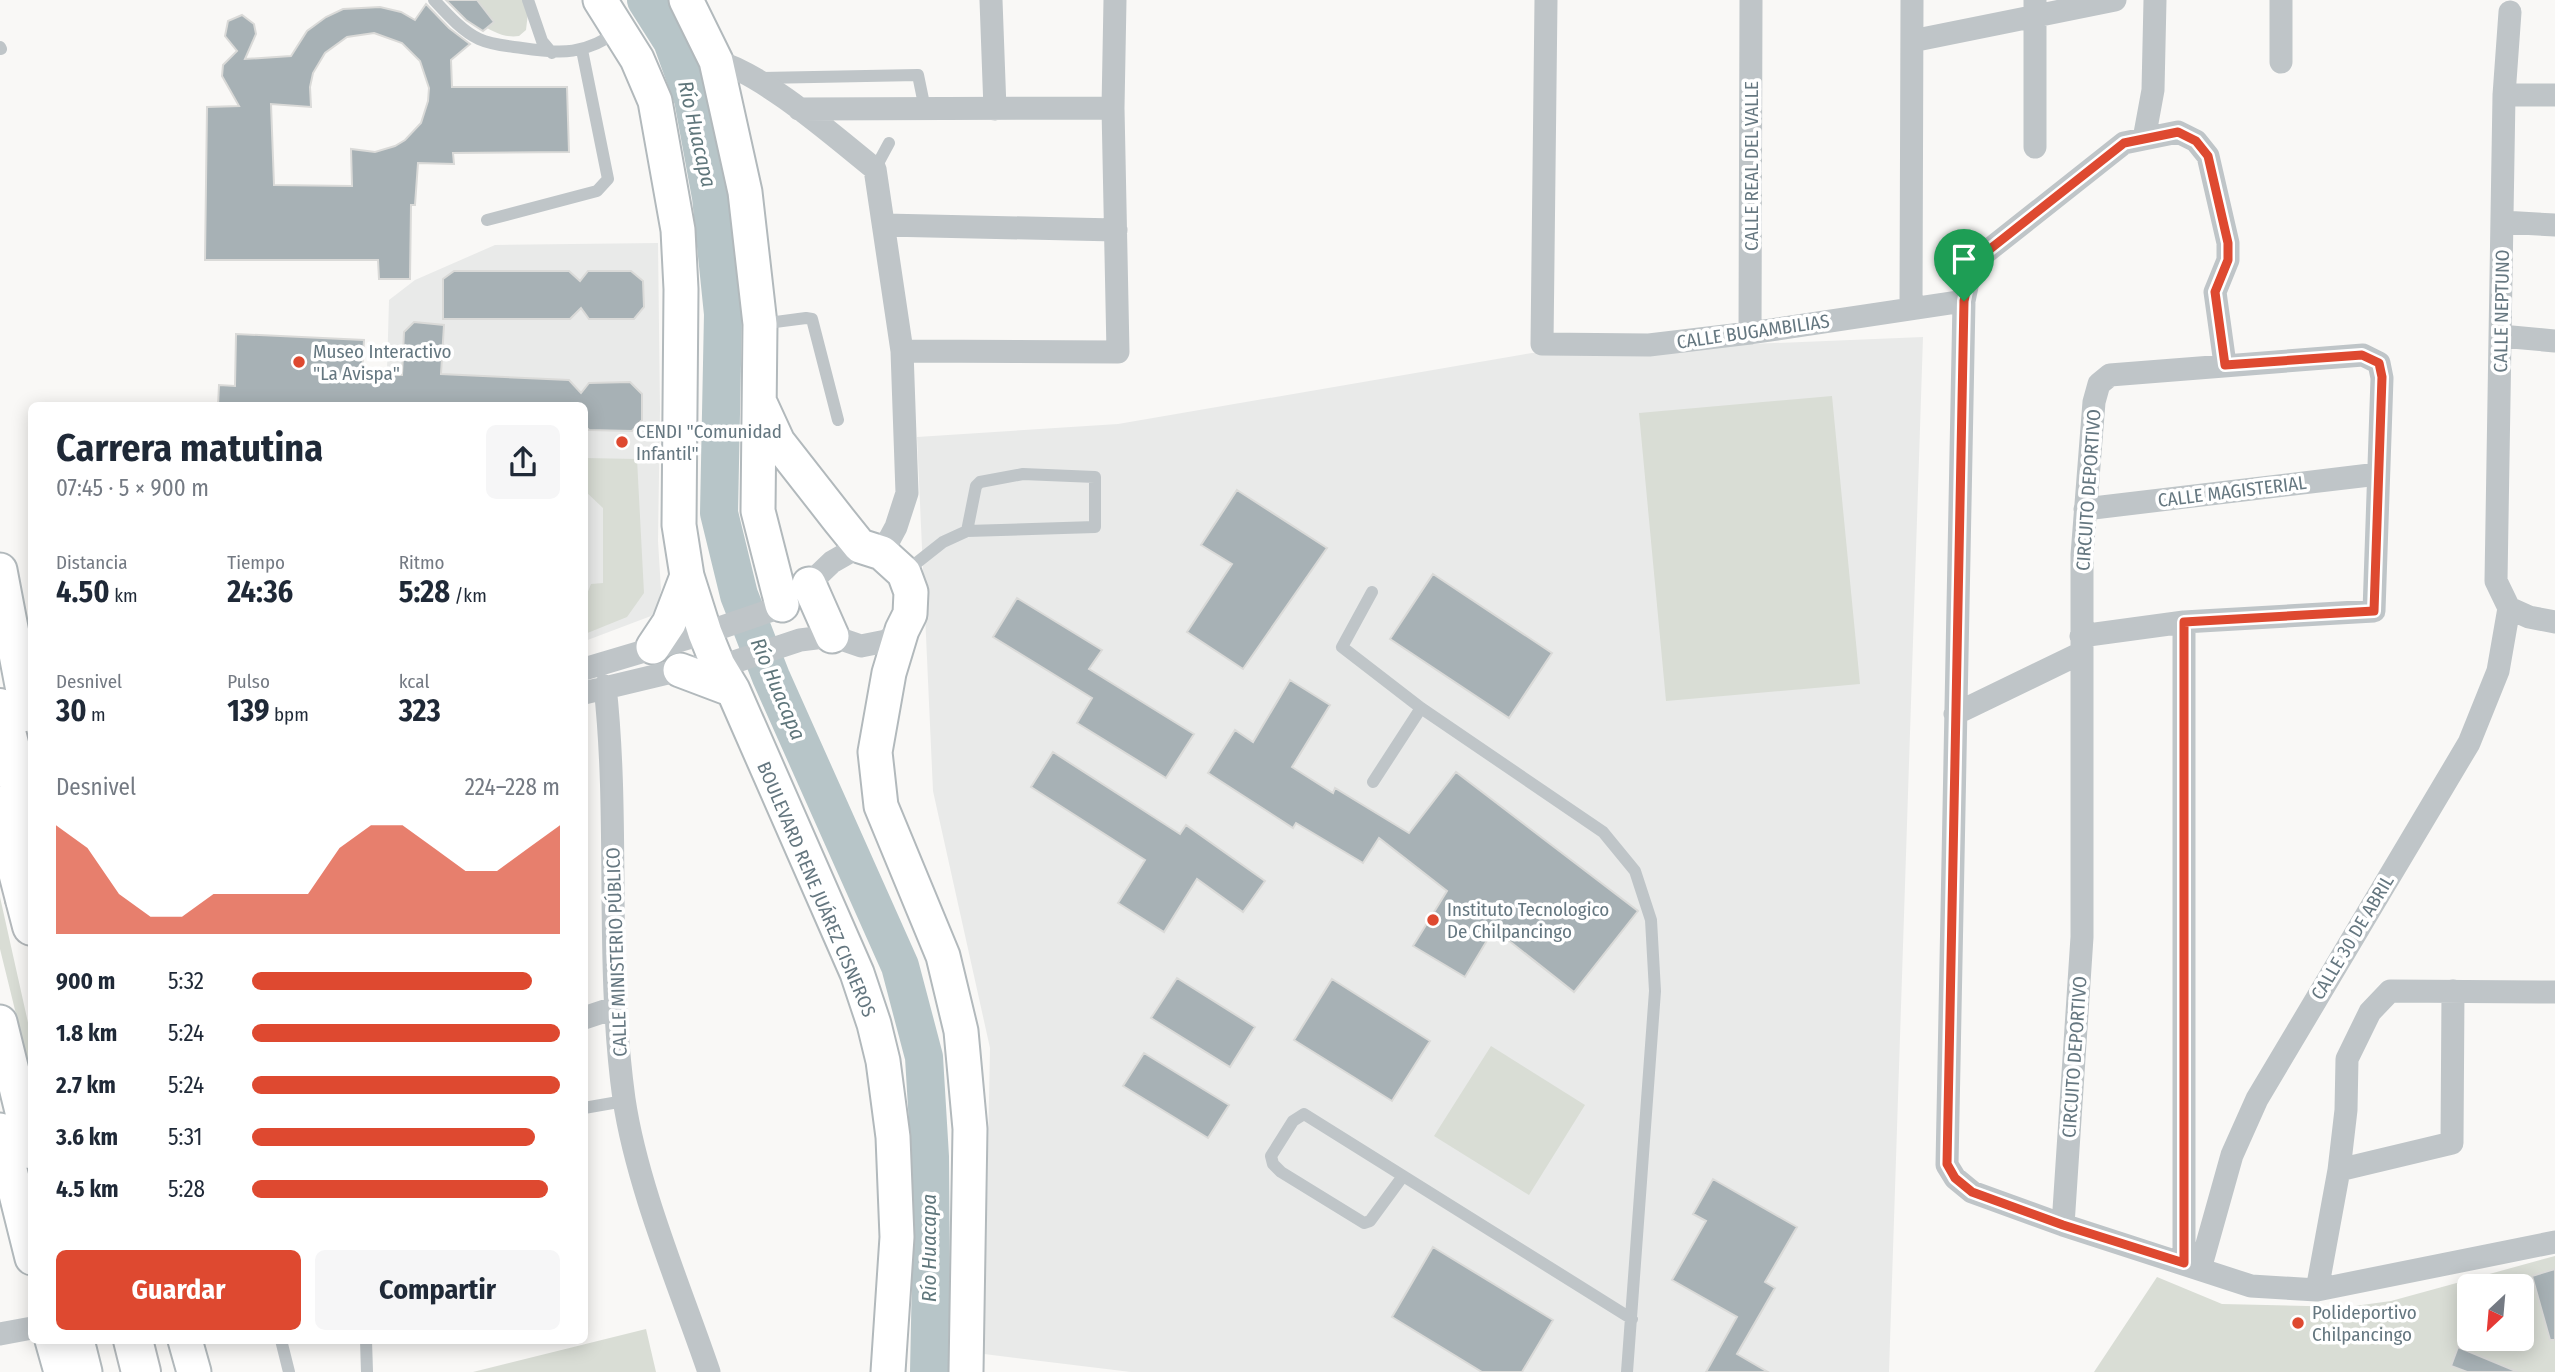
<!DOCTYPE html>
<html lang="es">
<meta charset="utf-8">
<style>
body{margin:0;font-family:"Fira Sans Condensed",sans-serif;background:#f6f6f7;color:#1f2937;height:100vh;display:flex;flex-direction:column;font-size:26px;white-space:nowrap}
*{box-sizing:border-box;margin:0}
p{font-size:23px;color:#747a83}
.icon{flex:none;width:38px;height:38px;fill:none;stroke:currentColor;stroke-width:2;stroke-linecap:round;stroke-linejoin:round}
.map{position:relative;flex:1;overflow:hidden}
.details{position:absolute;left:28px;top:402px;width:560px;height:942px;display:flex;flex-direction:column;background:#fff;border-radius:10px;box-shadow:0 4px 18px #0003}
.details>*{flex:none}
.needle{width:46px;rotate:206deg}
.tools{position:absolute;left:2457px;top:1274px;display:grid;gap:14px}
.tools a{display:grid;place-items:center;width:77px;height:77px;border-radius:10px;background:#fff;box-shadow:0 4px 18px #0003;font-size:35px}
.pin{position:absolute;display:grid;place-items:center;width:60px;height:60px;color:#fff;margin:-72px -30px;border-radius:50% 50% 50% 0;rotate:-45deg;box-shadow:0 0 7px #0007}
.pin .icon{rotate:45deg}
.round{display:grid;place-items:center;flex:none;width:74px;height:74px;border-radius:10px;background:#f6f6f7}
.summary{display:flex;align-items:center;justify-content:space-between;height:119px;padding:0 28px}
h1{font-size:38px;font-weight:700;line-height:52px}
.stats{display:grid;grid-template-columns:repeat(3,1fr);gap:10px;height:119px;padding:7px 28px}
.stats div{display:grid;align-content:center}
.stats b{font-size:30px;font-weight:700}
.stats small{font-size:19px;font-weight:400}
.stats p{font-size:19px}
.chart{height:196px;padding:14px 28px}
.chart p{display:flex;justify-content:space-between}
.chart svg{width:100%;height:126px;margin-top:7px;fill:#de4930;opacity:.7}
.primary-button{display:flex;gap:14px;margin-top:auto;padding:14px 28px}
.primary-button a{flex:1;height:80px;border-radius:10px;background:#de4930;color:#fff;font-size:28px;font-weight:700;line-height:80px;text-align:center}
.primary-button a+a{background:#f6f6f7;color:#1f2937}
ul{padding:0 28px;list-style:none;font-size:23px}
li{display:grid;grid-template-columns:112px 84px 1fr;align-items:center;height:52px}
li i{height:18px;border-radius:9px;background:#de4930}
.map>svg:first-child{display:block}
.built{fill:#e9eae9}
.green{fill:#d9ddd5;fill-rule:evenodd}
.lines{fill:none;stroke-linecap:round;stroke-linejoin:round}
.river{stroke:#b7c5c8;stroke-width:38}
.building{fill:#a7b1b5;stroke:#dadad8;stroke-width:2;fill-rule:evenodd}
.secondary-casing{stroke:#b2b9bc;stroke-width:37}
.highway-casing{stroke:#b3b8bb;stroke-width:42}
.lane{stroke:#bfc5c8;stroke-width:12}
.street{stroke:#bfc5c8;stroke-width:23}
.secondary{stroke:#fff;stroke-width:33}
.highway{stroke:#fff;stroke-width:38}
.highway-bridge-casing{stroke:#b3b8bb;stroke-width:42;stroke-linecap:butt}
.highway-bridge{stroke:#fff;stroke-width:38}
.route-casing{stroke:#fff;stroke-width:14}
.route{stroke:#de4930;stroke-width:9}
.poi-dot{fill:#de4930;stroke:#fff;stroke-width:2.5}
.labels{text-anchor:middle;stroke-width:7;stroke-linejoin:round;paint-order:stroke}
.street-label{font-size:19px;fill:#657780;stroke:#fff}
.poi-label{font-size:19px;fill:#657780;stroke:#fff;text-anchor:start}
.water-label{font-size:21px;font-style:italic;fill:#5f767b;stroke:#fff}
</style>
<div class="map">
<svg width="2555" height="1372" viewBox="0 0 2555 1372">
<rect width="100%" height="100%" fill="#f9f8f6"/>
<path class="built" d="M658,243L660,409L658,541L661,590L657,607L651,616L585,641L584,406H386L389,300L415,280L495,245Z
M1923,337L1889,1372H1131L984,1354L990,1048L933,791L917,437L1118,424L1532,353Z"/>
<path class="green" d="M453,0H523L528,13L526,30L519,36C493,40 471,15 453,0Z
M1832,396L1860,684L1666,701L1639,413Z
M585,458L637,459L644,593L627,617L585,634V599L591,584L603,583V508L585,491Z
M0,897L31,1036V1075L0,949Z
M1491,1046L1585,1105L1529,1195L1434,1136Z
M2555,1256V1372H2094L2157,1277L2222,1304L2347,1307L2391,1301ZM2469,1286H2522V1339H2469Z
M646,1329L656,1372H473Z"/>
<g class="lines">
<path class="river" d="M646,0L672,41L693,99L711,197L723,314L719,513L739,595L771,677L900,966L924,1057L930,1157L931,1276L929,1372"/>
</g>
<path class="building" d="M446,0H477L494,22L483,31L466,20Z
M426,4L449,28L470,44L451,60L452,87H567L569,152L453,153L454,164L418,163L415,205H411L410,279H379L378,260H205L207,107L239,106L222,76L223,65L237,51L225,36L228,21L242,15L254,24L256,34L245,59L291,56L307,31L326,17L343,9L380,7L401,12L415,20ZM374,33L402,43L420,61L429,88L428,101L421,123L405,140L395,146L375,152L351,149L352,186L274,185L271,104L311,107L310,87L313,73L325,53L347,37Z
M454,271H569L580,281L588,271H631L643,281L644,307L634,319H589L581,308L570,319H443V279Z
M414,322L444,325L441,374L569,380L581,393L589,383L630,382L642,394V420L632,431L589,430L584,425V406H218L219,385L235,386L236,334L364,340L362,373L402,375L404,332Z
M1237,490L1327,548L1243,669L1187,632L1232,564L1201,545Z
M1433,574L1552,653L1509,718L1390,639Z
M1017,598L1102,650L1089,669L1194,734L1166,778L1077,723L1092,698L993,637Z
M1290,680L1330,705L1292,767L1333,793L1335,788L1409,833L1456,772L1638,911L1574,992L1494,929L1465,977L1413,946L1447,891L1379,838L1363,863L1296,823L1293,828L1208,773L1235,730L1253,742Z
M1053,752L1180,834L1186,825L1265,881L1243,912L1197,879L1164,932L1118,903L1145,860L1031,787Z
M1177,978L1255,1027L1230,1067L1151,1018Z
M1332,979L1430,1041L1392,1101L1294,1040Z
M1144,1053L1229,1105L1208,1138L1123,1086Z
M1713,1179L1797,1227L1765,1282L1775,1288L1737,1354L1768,1372H1706L1737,1317L1672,1280L1706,1221L1693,1214Z
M1433,1247L1553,1320L1522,1372H1482L1392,1317Z
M2555,1269V1340H2550L2532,1276Z
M2458,1347L2518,1372H2467L2451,1366Z"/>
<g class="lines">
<g class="secondary-casing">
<path id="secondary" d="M600,0L637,59L655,101L678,230L681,289L679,525L687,576L705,633L718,665L733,690L857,973L874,1024L883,1061L893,1137L897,1237L888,1372
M686,0L716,61L745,192L760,324L758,511L782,605
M761,405L778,442L839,520L860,546L882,553L904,573L911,592L910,614L902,630L889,673L875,752L881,806L943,956L961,1031L970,1129L966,1372
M0,570L32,738
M809,584L832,636
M653,647L669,623L687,576
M680,670L733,690
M0,1022L32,1152
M0,1130L32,1258
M52,1340L61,1372
M77,1340L85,1372
M185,1340L194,1372"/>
</g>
<g class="highway-casing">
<path id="highway" d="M0,708L7,736
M25,899L32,926
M133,1340L141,1372"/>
</g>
<path class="lane" d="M434,0C447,14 462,31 479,39C492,45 508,46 522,48C561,54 586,55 619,30
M528,0L542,41L552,53
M0,47L1,49
M760,78L918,75L925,109
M875,169L889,143
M487,220L597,191L608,179L582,50
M760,324L806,318L812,319L838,420
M905,572L943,542L967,531L1095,527V477L1023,474L980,482L976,486L967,531
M1372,592L1342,647L1421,708L1603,832L1635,871L1651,920L1655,991L1627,1372
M1373,782L1421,708
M584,1108L624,1101
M1403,1176L1370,1221L1364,1223L1281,1172L1273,1164L1271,1156L1293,1121L1304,1114L1632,1319
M281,1340L289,1372
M366,1340L367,1372"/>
<path class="street" d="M991,0L995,109
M1546,0L1542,344L1649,345L1750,333L1964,301
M2035,0V147
M1912,41L2115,0
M716,61C764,74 835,137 875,169L902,351L907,493L896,527L882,553
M2281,62V0
M2504,95H2555
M799,109L1113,108
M2144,139L2153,90L2155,0
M2502,222L2555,225
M885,225L1116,230
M1911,308L1912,0
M1750,333L1751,0
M2501,336L2555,341
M902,351L1118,352L1113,108L1115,0
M2225,364L2215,292L2228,260V243L2208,156L2196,141L2178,132L2124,143L1985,253L1970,272L1964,301L1947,1165L1955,1178L1972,1192L2063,1225L2251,1286L2317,1290L2555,1242
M2085,509L2378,474
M2509,608L2496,581L2504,95L2510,12
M2509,608L2529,617L2555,622
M584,669L705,633L775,609L809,584L832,562L860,546
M605,686C620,823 605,962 624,1099C637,1187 680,1287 709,1372
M584,693L680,670L734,662L800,640L832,636L861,646L886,641L902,630
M1955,714L2081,653
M584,1018L614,1008
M2339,1170L2452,1143L2453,991
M2063,1225L2082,937V555L2094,402L2099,384L2110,375L2363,355L2379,363L2382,378L2374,611L2184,622L2081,636
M2184,1263V622
M2200,1269L2232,1155L2257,1099L2469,743L2498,671L2509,608
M2317,1290L2339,1170L2346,1110L2347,1059L2370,1012L2390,991L2555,992
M0,1334L32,1328"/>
<use href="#secondary" class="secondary"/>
<use href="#highway" class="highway"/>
<g class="highway-bridge-casing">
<path id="highway-bridge" d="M7,736L32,835
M1,806L25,899"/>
</g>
<use href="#highway-bridge" class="highway-bridge"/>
</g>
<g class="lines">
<g class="route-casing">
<path id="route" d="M2178,132L2196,141L2208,156L2228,243V260L2215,292L2225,365L2362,355L2379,363L2382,377L2374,611L2184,622V1263L2063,1225L1972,1192L1955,1178L1947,1164L1964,301L1970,272L1985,253L2124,143Z"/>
</g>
<use href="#route" class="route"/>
</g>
<g class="poi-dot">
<circle cx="299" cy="362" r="7"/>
<circle cx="622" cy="442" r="7"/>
<circle cx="1433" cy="920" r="7"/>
<circle cx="2298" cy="1323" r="7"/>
</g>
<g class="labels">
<g class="street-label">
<text transform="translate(1751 166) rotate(-90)" y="7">CALLE REAL DEL VALLE</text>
<text transform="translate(2501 311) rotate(-89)" y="7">CALLE NEPTUNO</text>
<text transform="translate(1753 331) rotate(-8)" y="7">CALLE BUGAMBILIAS</text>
<text transform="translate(2088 490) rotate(-86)" y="7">CIRCUITO DEPORTIVO</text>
<text transform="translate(2232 491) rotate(-7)" y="7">CALLE MAGISTERIAL</text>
<text transform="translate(817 889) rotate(67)" y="7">BOULEVARD RENE JUÁREZ CISNEROS</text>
<text transform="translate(2352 937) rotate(-59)" y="7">CALLE 30 DE ABRIL</text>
<text transform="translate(616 952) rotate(-92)" y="7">CALLE MINISTERIO PÚBLICO</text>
<text transform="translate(2074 1057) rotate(-86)" y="7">CIRCUITO DEPORTIVO</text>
</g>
<g class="poi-label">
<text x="313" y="358">Museo Interactivo<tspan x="313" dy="22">"La Avispa"</tspan></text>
<text x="636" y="438">CENDI "Comunidad<tspan x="636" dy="22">Infantil"</tspan></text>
<text x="1447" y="916">Instituto Tecnologico<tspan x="1447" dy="22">De Chilpancingo</tspan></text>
<text x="2312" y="1319">Polideportivo<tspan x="2312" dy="22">Chilpancingo</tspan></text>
</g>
<g class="water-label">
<text transform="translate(697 134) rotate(77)" y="7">Río Huacapa</text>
<text transform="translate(778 689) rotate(67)" y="7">Río Huacapa</text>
<text transform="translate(929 1248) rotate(-90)" y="7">Río Huacapa</text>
</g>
</g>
</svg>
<div class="tools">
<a><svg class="needle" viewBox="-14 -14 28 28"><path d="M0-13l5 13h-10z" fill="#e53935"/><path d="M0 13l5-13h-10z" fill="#747a83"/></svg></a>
</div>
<div class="pin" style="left:1964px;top:301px;background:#1e9e55"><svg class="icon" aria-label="arrive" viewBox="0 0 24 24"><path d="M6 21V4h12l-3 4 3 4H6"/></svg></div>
<section class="details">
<div class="summary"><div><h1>Carrera matutina</h1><p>07:45 · 5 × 900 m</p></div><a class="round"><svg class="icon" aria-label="share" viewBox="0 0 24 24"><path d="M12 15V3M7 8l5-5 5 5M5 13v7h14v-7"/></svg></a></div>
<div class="stats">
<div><p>Distancia</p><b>4.50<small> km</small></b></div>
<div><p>Tiempo</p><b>24:36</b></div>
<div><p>Ritmo</p><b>5:28<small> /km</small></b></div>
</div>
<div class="stats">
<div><p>Desnivel</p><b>30<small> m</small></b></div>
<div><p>Pulso</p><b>139<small> bpm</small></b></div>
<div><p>kcal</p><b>323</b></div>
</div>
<div class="chart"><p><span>Desnivel</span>224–228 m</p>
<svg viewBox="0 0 160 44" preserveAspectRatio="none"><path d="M0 44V6L10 14L20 30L30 38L40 38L50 30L60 30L70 30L80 30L90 14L100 6L110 6L120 14L130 22L140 22L150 14L160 6V44z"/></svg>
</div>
<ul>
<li><b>900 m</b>5:32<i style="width:91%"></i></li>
<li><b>1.8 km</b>5:24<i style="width:100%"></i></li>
<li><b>2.7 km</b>5:24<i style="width:100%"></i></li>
<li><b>3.6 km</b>5:31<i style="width:92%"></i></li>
<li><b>4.5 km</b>5:28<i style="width:96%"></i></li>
</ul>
<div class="primary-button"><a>Guardar</a><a>Compartir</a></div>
</section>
</div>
